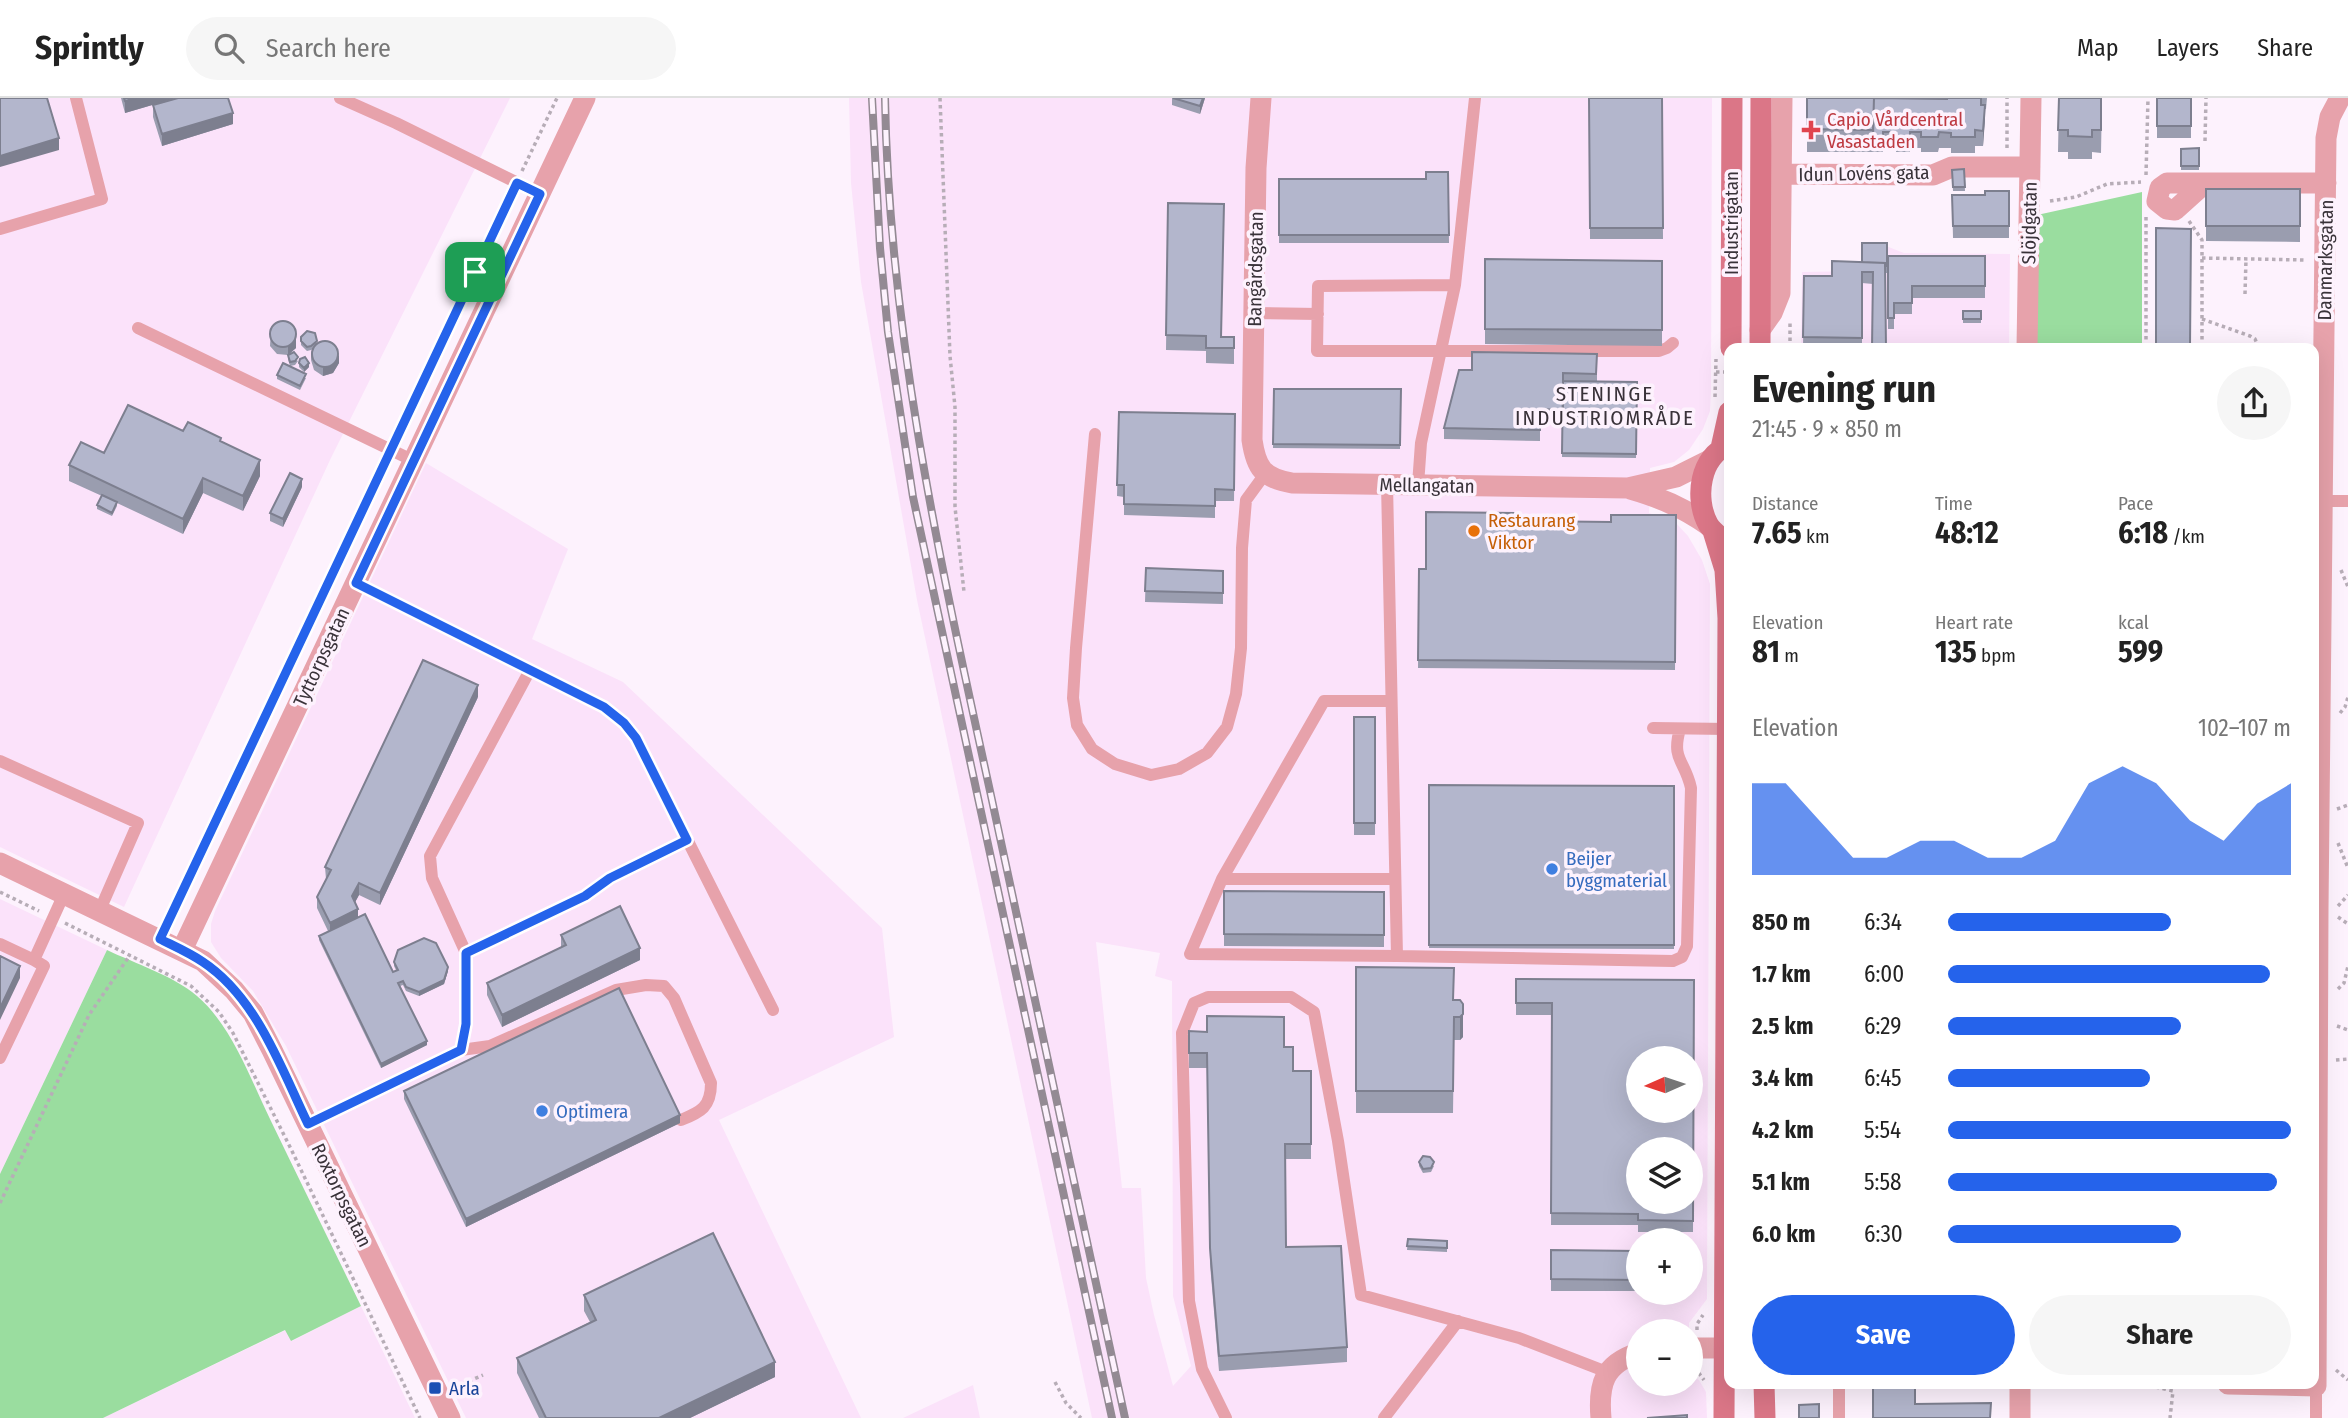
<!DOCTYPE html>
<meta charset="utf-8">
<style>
body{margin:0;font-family:"Fira Sans Condensed",sans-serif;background:#f6f6f6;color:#222;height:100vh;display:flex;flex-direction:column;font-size:26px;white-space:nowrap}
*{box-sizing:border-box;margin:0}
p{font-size:23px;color:#767676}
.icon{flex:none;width:38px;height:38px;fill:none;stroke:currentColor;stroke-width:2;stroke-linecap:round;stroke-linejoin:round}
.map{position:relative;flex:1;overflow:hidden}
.drawer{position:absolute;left:1724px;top:245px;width:595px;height:1046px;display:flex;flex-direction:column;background:#fff;border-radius:14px;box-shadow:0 7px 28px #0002}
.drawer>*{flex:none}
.needle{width:46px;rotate:267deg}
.controls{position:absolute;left:1626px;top:948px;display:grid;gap:14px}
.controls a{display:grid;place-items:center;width:77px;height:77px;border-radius:50%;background:#fff;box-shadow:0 7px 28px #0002;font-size:35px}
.pin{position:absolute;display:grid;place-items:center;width:60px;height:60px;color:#fff;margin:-30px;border-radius:14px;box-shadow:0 4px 10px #0006}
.round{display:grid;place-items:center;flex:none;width:74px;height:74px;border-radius:37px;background:#f6f6f6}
.headline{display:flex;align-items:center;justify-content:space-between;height:119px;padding:0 28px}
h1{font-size:38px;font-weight:700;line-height:52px}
.figures{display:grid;grid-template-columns:repeat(3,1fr);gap:10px;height:119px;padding:7px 28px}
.figures div{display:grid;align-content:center}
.figures b{font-size:30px;font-weight:700}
.figures small{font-size:19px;font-weight:400}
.figures p{font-size:19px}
.chart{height:196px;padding:14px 28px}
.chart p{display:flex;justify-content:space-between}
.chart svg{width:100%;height:126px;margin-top:7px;fill:#2563eb;opacity:.7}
.action{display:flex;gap:14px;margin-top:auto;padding:14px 28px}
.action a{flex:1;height:80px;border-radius:42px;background:#2563eb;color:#fff;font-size:28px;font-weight:700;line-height:80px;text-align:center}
.action a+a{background:#f6f6f6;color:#222}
ul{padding:0 28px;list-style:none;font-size:23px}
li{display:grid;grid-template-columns:112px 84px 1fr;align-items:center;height:52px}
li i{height:18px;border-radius:9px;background:#2563eb}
header{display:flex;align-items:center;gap:42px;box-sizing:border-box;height:98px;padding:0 35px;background:#fff;border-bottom:2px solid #e0e0e0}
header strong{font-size:33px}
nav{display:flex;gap:38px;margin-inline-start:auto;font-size:24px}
.search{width:490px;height:63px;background:#f6f6f6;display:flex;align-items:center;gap:18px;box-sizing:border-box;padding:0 24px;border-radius:38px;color:#767676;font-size:26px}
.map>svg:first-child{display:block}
.built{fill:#fbe2fa;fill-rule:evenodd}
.green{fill:#9add9f}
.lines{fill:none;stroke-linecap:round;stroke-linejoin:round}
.path{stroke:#b7adb7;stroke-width:3.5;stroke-dasharray:3.5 3.5;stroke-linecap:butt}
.lane{stroke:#e7a2ab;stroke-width:12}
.street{stroke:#e7a2ab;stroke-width:21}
.secondary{stroke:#db7687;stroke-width:21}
.rail-casing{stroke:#938a93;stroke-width:8}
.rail{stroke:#fdf2fd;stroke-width:5;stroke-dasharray:16;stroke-linecap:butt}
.wall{fill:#9a9daf}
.shaded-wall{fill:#7d7f8f}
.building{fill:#b3b6cc;stroke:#7d7f8f;stroke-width:2;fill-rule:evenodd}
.route-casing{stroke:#fff;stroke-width:14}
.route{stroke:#2563eb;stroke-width:9}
.health-dot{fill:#e0444e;stroke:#fdf2fd;stroke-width:2.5}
.food-dot{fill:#e8710a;stroke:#fdf2fd;stroke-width:2.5}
.shop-dot{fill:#3f7fe0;stroke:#fdf2fd;stroke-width:2.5}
.transit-dot{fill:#1a4fb4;stroke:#fdf2fd;stroke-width:2.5}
.labels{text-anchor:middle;stroke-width:7;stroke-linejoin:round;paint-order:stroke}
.health-label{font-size:19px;fill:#be3a42;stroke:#fdf2fd;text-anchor:start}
.street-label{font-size:19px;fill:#393239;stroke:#fdf2fd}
.food-label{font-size:19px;fill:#c56008;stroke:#fdf2fd;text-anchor:start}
.shop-label{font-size:19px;fill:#366cbe;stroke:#fdf2fd;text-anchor:start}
.transit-label{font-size:19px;fill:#164399;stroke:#fdf2fd;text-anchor:start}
.neighbourhood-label{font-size:21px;letter-spacing:2px;fill:#393239;stroke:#fdf2fd}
</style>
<header>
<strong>Sprintly</strong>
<div class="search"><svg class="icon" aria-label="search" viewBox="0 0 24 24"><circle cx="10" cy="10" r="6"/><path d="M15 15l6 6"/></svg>Search here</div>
<nav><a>Map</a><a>Layers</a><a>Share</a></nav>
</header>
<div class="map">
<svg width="2348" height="1320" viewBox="0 0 2348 1320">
<rect width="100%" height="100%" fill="#fdf2fd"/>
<path class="built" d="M0,0H510L330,362L124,809L0,749Z
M849,0H1712L1711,293L1710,313L1703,331L1689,352L1674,364L1650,370L1649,415L1675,424L1688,438L1702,462L1710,486L1707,1201L1689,1225V1234H1638V1286H1690L1691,1276L1699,1282L1706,1294L1707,1320H1092L917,502L861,184L851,85ZM1096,844L1160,855L1155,878L1172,883L1173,1198L1191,1268L1173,1288L1154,1217L1146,1180L1141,1090H1122ZM1638,961H1690V1013H1638ZM1638,1052H1690V1104H1638ZM1638,1143H1690V1195H1638Z
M1861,148H1886L1904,155L2010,156L2009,250H1801L1802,174L1861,173Z
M426,365L568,451L532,541L623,584L882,830L894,939L719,1022L861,1320H466L286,948L253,893L221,860L211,844V826L215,813Z
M0,801L107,852L0,1076Z
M361,1208L415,1320H103L286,1232L292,1243Z
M973,1287L980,1320H903Z"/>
<path class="green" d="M2142,94V250H2034L2037,117Z
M107,852C134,865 174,878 197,898C232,928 250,980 270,1021C300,1083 331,1146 361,1208L291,1243L285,1232L103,1320H0V1076Z"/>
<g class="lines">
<path class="path" d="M940,0L950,258L955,309V409L964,494
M2205,43L2206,0
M2007,50V0
M522,73L557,0
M2146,77L2148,0
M2050,103L2076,99L2107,86L2141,84
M2146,119V250
M2189,123L2202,142V250
M2202,160L2305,162
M2245,196L2246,161
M2202,221L2250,238L2255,241L2259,250
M1790,250V225
M1716,274H1729
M1715,299L1716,261
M397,339L510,99
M2341,472L2348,489
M2340,615L2345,609L2348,599
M2337,711L2348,707
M2338,745L2348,770
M0,794L39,813
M2338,808L2348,797
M2338,819L2348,826
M65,825L191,888L219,914L233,935L291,1051L420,1320
M167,826L385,364
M2338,891L2344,885L2348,868
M2337,928L2348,932
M2336,962L2348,961
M0,1105L89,917L130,857
M1697,1232V1226L1703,1217
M1698,1268V1274L1704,1282
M2336,1272L2348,1282
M1055,1284L1066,1305L1081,1320
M2142,1286L2173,1293L2170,1320
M456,1289L483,1277"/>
<path class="lane" d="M340,0L396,25L540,96
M0,131L102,101L76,0
M1455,187L1318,188L1317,253H1659L1667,250L1673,245
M1254,215L1318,216
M138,230L414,363
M1095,336L1076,550L1073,600L1077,627L1092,651L1115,666L1151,677L1179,671L1207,655L1227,629L1236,596L1241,550L1242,450L1246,402L1265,376
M1387,386L1397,858L1190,856L1222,781L1324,603H1391
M1418,387L1421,345L1455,187L1475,0
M2322,403H2348
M356,485L604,609L624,625L636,640L773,912
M1653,630L1728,631
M0,663L138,725L99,814
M1222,781H1395
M0,846L34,862L64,796
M466,855L585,798L610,780L687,742
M1397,858L1673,863L1682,859L1687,848L1691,690C1685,662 1671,662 1680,631
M461,952L466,926V855L432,780L430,758L530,572
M0,960L44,868L34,862
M308,1026L461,952L490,948L616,892L646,887L664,888L674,900L711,985C711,1009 701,1014 681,1022
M1839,1286V1320
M1226,1320L1202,1271L1189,1203L1182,935L1194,905L1208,899H1291L1314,914L1338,1043L1361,1197L1519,1240L1607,1274
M1384,1320L1458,1223
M2316,1320V1288"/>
<path class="street" d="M1261,0L1256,70L1252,342C1256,370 1263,380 1292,385L1628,390L1676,379L1710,362
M1781,76L1933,77L1952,69H2030
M2205,85L2175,112L2167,111L2157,103L2160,90L2167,85H2326
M1760,232L1772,215L1780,195L1782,0
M2027,250L2031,0
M1630,391C1661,400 1682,409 1708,427
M0,765L203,863L234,892L253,915L272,952L450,1320
M182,852L585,0
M1690,1250H1729
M2228,1286L2316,1288L2318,810L2326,40L2330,19L2340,0
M1601,1320C1598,1286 1604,1266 1638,1255
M2020,1320V1286"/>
<path class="secondary" d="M1731,250L1732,0
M1760,250L1761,0
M1721,350L1729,314
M1713,433L1725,472L1728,520L1724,1320
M1724,442C1718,437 1711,432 1708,426C1694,400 1700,358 1729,347
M1764,1286L1765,1320"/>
<g class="rail-casing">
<path id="rail" d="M872,0L880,150L888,234L913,399L1112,1320
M885,0C889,236 940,464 990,693C1035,902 1080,1111 1125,1320"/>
</g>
<use href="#rail" class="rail"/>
</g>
<path class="wall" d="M121,0H176L125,15Z
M1172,0H1205L1200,16L1172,7Z
M1589,0H1711H1662L1663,141H1590Z
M1807,0L1947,1V0H1987L1986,11H1985L1983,48H1975V55H1951V50H1939L1938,54H1921V50H1910V54H1896V49H1883V54H1807Z
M2059,0H2102L2101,55L2092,54V61H2068V54H2058Z
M2157,0H2191V40H2157Z
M153,7L233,26L162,48L153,19Z
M2199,50V72H2181V51Z
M1964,71L1965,93H1953L1952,72Z
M1448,74L1449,145H1279V81H1426Z
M2206,91H2300V144L2206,143Z
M2009,93V140H1953L1952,97H1985Z
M1168,105L1222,239H1234V266L1206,265V253L1166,252Z
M1887,145V175H1885L1873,186L1862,185V250H1803L1804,178H1832L1862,164Z
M1888,158H1985V200H1912V216H1894V231H1888Z
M1485,161L1662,163V248L1485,246Z
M1963,213H1981V225H1963Z
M271,230L296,250L288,257L277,256L270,248Z
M301,239L317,245L339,265L333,275L323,278L314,272L311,262V254L314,250L311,252L307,253L301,247Z
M1597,256V283L1637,284L1636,360L1562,359V323H1540V343L1444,341V330L1472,272Z
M288,257L298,263L295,267L290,268L288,261Z
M299,265L309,269L304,274L299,269Z
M277,277L306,280L300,292L277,281Z
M1274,291H1401L1400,351L1273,350Z
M1119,314L1235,316L1234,403H1215V420L1124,417V399L1117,398Z
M183,333L221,344L260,378L243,413L203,395L183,436L117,405V408L112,418L97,411V407L102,398L69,383V367L104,355Z
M302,389L283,429L270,423V415Z
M1676,417L1675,572L1418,570L1419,471H1426L1514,423L1611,424Z
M1146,470L1223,473V506L1145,504Z
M478,599L380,807L359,797L355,804L358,819L393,874L396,872L394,868V864L448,873L444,886L419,898L406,893L403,887L400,888L427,947L381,970L319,842V838L328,833L317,810V799L326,781L325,769Z
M1354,619H1375V737H1354Z
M1429,687L1674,688V851L1429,850Z
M1224,793L1384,794V849L1224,848Z
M561,837L640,862L502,929L487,897V885L561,849Z
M1356,869L1453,902H1460L1463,939L1460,942H1454L1453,1015H1356Z
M1516,881L1694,882L1693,1134H1638V1127H1551L1552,917H1516Z
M1189,933L1284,949L1293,973H1311V1061H1285L1286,1149L1347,1249V1264L1219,1273L1210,1166L1207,970H1189Z
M404,993L680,1025L466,1129L404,1001Z
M1419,1064L1434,1068L1431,1074L1423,1075L1419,1068Z
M1408,1141L1447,1143V1154L1407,1152Z
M1551,1152L1638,1153V1193H1551Z
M584,1197L775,1279L690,1320H539L517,1275V1260L590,1224L584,1213Z"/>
<path class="shaded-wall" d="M136,0H176L125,15V3Z
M1203,0H1205L1200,16V8Z
M1985,7V22L1983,48V33Z
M233,15V26L162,48V36Z
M59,40V52L0,69V58Z
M296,232V250L288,257V249Z
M339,257V265L333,275L323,278V270Z
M309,265V269L304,274V270Z
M260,362V378L243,413V398Z
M203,380V395L183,436V421Z
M302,381V389L283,429V421Z
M478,587V599L380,807V795Z
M359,785V797L352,810V798Z
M358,811V823L330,836V825Z
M640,850V862L502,929V917Z
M20,868V880L0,922V910Z
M448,869V873L444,886L419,898V894Z
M1463,916V939L1460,942V919Z
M427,943V947L381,970V966Z
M680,1017V1025L466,1129V1121Z
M775,1264V1279L690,1320H659Z"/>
<path class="building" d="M0,0H47L59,40L0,58Z
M124,0H136L125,3Z
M178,0H228L233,15L162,36L153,7Z
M1173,0H1203L1200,8Z
M1589,0H1662L1663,130H1590Z
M1807,0H1874L1873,32L1807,31Z
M1874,0L1947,1V0H1981V7H1985L1983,33L1975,32V39H1951V35L1939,34L1938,39H1921V34H1910V39H1896V34H1883V39H1873Z
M2059,0H2101V32H2092V39L2068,38V32H2058Z
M2157,0H2191V28H2157Z
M2199,50V68H2181V51Z
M1964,71L1965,89H1953L1952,72Z
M1426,74H1448L1449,137H1279V81H1426Z
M2206,91H2300V128H2206Z
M1985,93H2009V128H1953L1952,97H1985Z
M1168,105L1224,106L1221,239H1234V250H1206V238L1166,237Z
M2156,130L2191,131L2190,250H2156Z
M1862,145H1887V168H1885V165L1862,164Z
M1888,158H1985V188H1912V205H1894V220H1888Z
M1485,161L1662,163V232L1485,231Z
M1832,163L1885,165L1886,250H1872L1873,174H1862V240L1803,239L1804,178H1832Z
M1963,213H1981V221H1963Z
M270 236a13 13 0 1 1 26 0a13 13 0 1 1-26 0Z
M307,233L315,235L317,243L311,248L307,249L301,243V239Z
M312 256a13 13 0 1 1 26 0a13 13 0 1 1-26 0Z
M294,254L298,259L295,263L290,264L288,257Z
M1472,254L1597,256L1596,276L1563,275V312L1540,311V332L1444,330L1459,272H1472Z
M305,259L309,265L304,270L299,265L300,261Z
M283,265L306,276L300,288L277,277Z
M1563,283L1637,284L1636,356L1562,355Z
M1274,291H1401L1400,347L1273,346Z
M128,307L183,333L188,324L221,340L220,343L260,362L243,398L203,380L183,421L69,367L81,344L104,355Z
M1119,314L1235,316L1234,392L1215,391V408L1124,406V387H1117Z
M290,375L302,381L283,421L270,415Z
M102,397L117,404L112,415L97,407Z
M1426,414L1514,415V423L1611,424V417H1676L1675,564L1418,562L1419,471H1426Z
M1146,470L1223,473V495L1145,493Z
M423,562L478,587L380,795L359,785L352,798L358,811L330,825L317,799L331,772L325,769Z
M1354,619H1375V725H1354Z
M1429,687L1674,688V847H1429Z
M1224,793L1384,794V837L1224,836Z
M620,808L640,850L502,917L487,885L566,847L561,837Z
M365,816L393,874L398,872L394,864L398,852L424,840L436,845L448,869L444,882L419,894L406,889L403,883L398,885L427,943L381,966L319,838Z
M0,858L20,868L0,910Z
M1356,869L1454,870L1453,902H1460L1463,906V916L1460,919H1454L1453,993H1356Z
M1516,881L1694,882L1693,1123L1638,1122V1116L1551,1115L1552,905H1516ZM1638,961H1690V1013H1638ZM1638,1052H1690V1104H1638Z
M619,890L680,1017L466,1121L404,993Z
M1207,918L1284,919V949H1293V973H1311V1046H1285L1286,1149L1341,1148L1347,1249L1219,1258L1210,1150L1207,955H1189V933L1207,934Z
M1423,1058L1430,1059L1434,1064L1431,1070L1423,1071L1419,1064Z
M713,1135L775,1264L659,1320H546L517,1260L596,1222L584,1197Z
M1408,1141L1447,1143V1150L1407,1148Z
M1551,1152L1638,1153V1182L1551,1181Z
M1873,1286H1915V1306L1991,1305L1990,1320H1873Z
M1819,1306V1320H1799V1307Z
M1687,1317V1320H1647Z"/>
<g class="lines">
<g class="route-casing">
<path id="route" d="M517,85L540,96L356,485L604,609L624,625L636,640L687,742L610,780L585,798L466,855V926L461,952L308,1026C281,970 257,900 203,864C190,855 174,848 160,841Z"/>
</g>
<use href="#route" class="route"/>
</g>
<path class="health-dot" d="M1807.5 21.5h7v7h7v7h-7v7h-7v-7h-7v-7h7z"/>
<circle class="food-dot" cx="1474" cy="433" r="7"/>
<g class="shop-dot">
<circle cx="1552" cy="771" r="7"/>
<circle cx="542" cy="1013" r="7"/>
</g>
<rect class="transit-dot" x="428" y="1283" width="14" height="14" rx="3.5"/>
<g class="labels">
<g class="health-label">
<text x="1827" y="28">Capio Vårdcentral<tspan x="1827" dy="22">Vasastaden</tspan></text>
</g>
<g class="street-label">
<text transform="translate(1864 75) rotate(-1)" y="7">Idun Lovéns gata</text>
<text transform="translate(1731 125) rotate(-90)" y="7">Industrigatan</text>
<text transform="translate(2029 125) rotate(-89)" y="7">Slöjdgatan</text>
<text transform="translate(2325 162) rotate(-89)" y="7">Danmarksgatan</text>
<text transform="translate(1255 171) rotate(-89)" y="7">Bangårdsgatan</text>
<text transform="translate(1427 387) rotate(1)" y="7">Mellangatan</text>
<text transform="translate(321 559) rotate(-65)" y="7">Tyttorpsgatan</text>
<text transform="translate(342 1097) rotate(64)" y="7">Roxtorpsgatan</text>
</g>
<g class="food-label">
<text x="1488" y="429">Restaurang<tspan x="1488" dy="22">Viktor</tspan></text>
</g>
<g class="shop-label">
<text x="1566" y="767">Beijer<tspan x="1566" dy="22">byggmaterial</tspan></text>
<text x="556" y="1020">Optimera</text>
</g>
<g class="transit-label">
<text x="449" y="1297">Arla</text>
</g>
<g class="neighbourhood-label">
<text x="1605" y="303">STENINGE<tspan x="1605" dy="24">INDUSTRIOMRÅDE</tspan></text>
</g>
</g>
</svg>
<div class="controls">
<a><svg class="needle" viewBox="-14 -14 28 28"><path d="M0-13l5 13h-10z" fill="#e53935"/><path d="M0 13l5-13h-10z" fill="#767676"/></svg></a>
<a><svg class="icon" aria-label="layers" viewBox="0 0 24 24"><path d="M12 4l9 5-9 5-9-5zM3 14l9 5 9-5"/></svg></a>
<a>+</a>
<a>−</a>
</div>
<div class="pin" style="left:475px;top:174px;background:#1e9e55"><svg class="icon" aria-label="arrive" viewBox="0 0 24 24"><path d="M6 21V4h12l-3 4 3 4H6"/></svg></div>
<section class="drawer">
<div class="headline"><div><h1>Evening run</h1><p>21:45 · 9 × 850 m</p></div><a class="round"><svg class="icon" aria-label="share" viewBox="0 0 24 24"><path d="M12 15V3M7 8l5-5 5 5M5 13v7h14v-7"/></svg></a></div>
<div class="figures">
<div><p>Distance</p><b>7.65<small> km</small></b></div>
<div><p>Time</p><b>48:12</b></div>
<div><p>Pace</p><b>6:18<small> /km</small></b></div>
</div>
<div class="figures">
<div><p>Elevation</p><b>81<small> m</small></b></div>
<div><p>Heart rate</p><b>135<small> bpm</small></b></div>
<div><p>kcal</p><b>599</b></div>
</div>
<div class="chart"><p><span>Elevation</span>102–107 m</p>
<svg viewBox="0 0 160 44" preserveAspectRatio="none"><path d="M0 44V12L10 12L20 25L30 38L40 38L50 32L60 32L70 38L80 38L90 32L100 12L110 6L120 12L130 25L140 32L150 19L160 12V44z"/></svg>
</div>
<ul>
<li><b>850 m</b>6:34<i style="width:65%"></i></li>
<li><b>1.7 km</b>6:00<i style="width:94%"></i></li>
<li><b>2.5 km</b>6:29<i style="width:68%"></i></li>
<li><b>3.4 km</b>6:45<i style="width:59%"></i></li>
<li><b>4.2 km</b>5:54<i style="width:100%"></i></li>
<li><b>5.1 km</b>5:58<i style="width:96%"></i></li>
<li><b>6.0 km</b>6:30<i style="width:68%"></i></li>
</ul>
<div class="action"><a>Save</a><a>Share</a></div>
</section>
</div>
